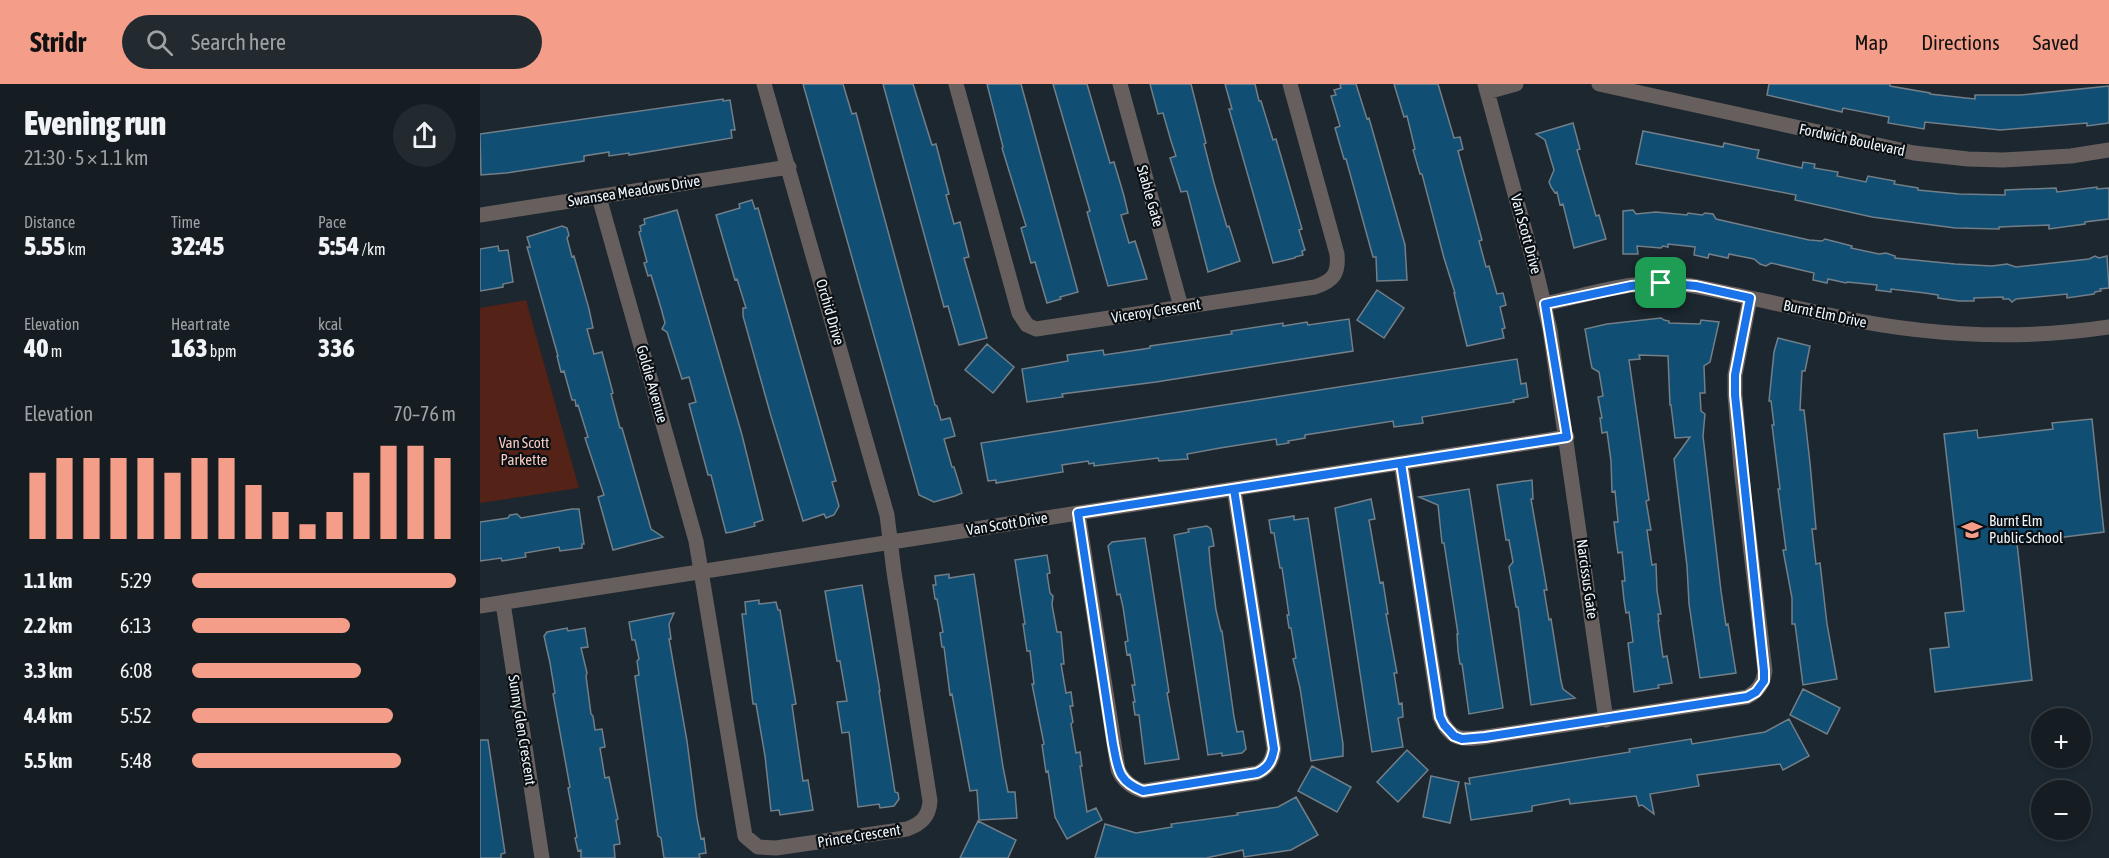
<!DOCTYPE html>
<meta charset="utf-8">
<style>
body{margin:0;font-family:"Asap Condensed",sans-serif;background:#222a30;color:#f1f3f6;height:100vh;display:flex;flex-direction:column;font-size:22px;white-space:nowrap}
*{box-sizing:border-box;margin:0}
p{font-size:20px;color:#9da2a6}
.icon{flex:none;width:33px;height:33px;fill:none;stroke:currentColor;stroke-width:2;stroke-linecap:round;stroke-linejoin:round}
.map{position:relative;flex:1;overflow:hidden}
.side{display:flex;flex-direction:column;background:#151d23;width:480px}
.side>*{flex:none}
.controls{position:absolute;left:1551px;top:624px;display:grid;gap:12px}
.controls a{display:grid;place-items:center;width:60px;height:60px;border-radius:50%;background:#151d23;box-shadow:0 3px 9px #0003,0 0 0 2px #343b41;font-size:30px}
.pin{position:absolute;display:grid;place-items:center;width:51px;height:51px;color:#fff;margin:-26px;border-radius:12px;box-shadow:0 3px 9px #0006}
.round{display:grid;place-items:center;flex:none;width:63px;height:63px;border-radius:32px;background:#222a30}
.headline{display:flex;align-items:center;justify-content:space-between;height:102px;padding:0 24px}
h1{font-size:33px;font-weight:800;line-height:45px}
.stats{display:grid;grid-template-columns:repeat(3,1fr);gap:9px;height:102px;padding:6px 24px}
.stats div{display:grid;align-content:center}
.stats b{font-size:26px;font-weight:800}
.stats small{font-size:16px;font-weight:400}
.stats p{font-size:16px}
.chart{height:168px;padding:12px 24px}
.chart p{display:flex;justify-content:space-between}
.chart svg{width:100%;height:108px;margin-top:6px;stroke:#f49e89;stroke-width:6}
ul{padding:0 24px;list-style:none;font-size:20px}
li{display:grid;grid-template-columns:96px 72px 1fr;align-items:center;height:45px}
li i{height:15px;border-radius:8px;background:#f49e89}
header{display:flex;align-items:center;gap:36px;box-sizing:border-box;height:84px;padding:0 30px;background:#f49e89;color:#111}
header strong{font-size:28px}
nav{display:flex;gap:33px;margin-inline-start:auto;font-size:21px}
.search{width:420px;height:54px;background:#222a30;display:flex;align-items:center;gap:15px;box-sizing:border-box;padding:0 21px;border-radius:33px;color:#9da2a6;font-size:22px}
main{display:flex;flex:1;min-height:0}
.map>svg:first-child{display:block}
.green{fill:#542217}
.building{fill:#114e74;stroke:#727f89;stroke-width:1.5}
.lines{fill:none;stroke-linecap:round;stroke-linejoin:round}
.street{stroke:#675f5d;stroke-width:15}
.route-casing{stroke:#fff;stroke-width:12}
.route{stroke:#1a73e8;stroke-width:8}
.labels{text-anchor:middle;stroke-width:4.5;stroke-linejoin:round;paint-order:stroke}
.street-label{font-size:15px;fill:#eef5fb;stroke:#0a0f13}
.park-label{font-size:15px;fill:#f8cabe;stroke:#0a0f13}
.poi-label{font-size:15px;fill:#eef5fb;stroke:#0a0f13;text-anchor:start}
</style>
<header>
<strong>Stridr</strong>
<div class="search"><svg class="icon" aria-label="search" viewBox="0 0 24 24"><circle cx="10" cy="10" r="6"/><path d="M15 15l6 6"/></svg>Search here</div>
<nav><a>Map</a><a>Directions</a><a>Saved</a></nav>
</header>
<main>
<section class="side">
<div class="headline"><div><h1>Evening run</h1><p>21:30 · 5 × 1.1 km</p></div><a class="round"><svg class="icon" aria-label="share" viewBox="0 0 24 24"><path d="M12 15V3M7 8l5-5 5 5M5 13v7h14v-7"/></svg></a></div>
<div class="stats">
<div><p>Distance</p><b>5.55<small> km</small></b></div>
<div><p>Time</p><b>32:45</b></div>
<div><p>Pace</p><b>5:54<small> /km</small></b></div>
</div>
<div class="stats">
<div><p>Elevation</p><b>40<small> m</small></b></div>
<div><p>Heart rate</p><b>163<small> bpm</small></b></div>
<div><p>kcal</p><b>336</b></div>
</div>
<div class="chart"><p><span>Elevation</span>70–76 m</p>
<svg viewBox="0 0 160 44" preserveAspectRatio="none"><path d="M5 44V17M15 44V11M25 44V11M35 44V11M45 44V11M55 44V17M65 44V11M75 44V11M85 44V22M95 44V33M105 44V38M115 44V33M125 44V17M135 44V6M145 44V6M155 44V11"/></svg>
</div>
<ul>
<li><b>1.1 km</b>5:29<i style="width:100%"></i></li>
<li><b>2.2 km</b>6:13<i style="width:60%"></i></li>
<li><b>3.3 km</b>6:08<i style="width:64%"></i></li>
<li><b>4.4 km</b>5:52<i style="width:76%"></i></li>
<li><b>5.5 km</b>5:48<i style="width:79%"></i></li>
</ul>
</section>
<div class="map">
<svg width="1629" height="774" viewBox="0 0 1629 774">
<rect width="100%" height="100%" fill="#1c272f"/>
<path class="green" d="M46,216L99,404L0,419V224Z"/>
<path class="building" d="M323,0H363L372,30L376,29L455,321L457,322L461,336L470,334L475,352L464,355L472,383H474L482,409L475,412L454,418L439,411Z
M403,0H433L452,61L456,60L469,110L466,111L474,140L480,138L489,173L484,174L507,254L479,261L468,222L464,223Z
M507,0H541L598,208L580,213L581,215L567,219L555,178L551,179L541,144L546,142L522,64L523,63Z
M573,0H607L630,79L634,78L644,112L648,129L641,131L649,159L655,157L667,195L628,202L607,128L610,127Z
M670,0H711L726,59L724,60L734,99L747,143L749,142L760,177L728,188L707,107L701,108L690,74L696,72L691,57L683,29L678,30Z
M745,0H775L779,17H781L793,56L796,55L822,145L819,146L825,166L822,167L823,171L815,173V174L793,179L749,25H752Z
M860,0H876L887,35L889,34L925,161L927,196L897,197L896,173H893L866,75H864L855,44L860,42L851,12L856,11L854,6L861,4Z
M914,0H958L974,54L980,53L983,65L978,67L1002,156L999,157L1006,183L1009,182L1017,210L1023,209L1026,221L1020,223L1025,244L1022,245L1024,254L987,262L974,209H975L964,174L942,90H940L933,66L935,65L927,32L924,33Z
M1289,0H1410V2L1450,9V10L1495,15V11H1541L1629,2V39L1607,42V39L1520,46L1445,38L1444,45L1408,39L1409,33L1363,24L1362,28L1287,11Z
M243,15V17L250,16L255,46H251L252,54L149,71V69L129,72V68L104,72V77L26,89L1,91L0,50Z
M1093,39L1100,65L1097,66L1116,132L1119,131L1126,155L1094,164L1083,120L1080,121L1077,108L1075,109L1071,103L1069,98L1074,86L1065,56L1056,50Z
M1163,47L1243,63L1244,59L1272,65L1279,66L1277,74L1322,84L1323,78L1335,80L1334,84L1358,88L1357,92L1386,98L1388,92L1415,97L1414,100L1438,104V106L1479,110L1525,111V106L1576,104L1577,108L1617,103V105L1629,104V135L1605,138V140L1569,145V141L1519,143V145L1475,144L1392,133L1315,116L1316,111L1156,80Z
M272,116L275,125L278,124L356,397L352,398L359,422L354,431L346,434L344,430L323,437L291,332L263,232V224H266L257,195L255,196L236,131L260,124L259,120Z
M197,126L262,351L283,436L274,439L275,442L252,448L246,449L231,391H228L209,320L216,318L209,293L202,295L187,248L182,245L185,239L181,224L171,191L168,192L164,179L167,178L159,148L161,147L160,142L165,140L164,135Z
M1153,126L1156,130L1176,128L1207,131L1208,129L1222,131L1225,129L1233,130L1236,135L1329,156L1342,157L1345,155L1372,162L1371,164L1399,170L1406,169L1415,172V174L1475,180L1512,182L1527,180L1536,183L1609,175L1615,172L1619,174L1627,172L1629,204L1620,205L1621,207L1615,208L1614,210L1587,214V210L1536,215L1532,218L1529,215H1523V213L1494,214V217H1479L1458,214V211L1445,209L1411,205V208L1396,206L1397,201L1367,198L1366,199L1348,195L1347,199L1333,196L1334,189L1291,179L1286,182L1280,180L1274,175L1249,170L1248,174L1229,170L1228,174L1214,171L1215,163L1188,160V163L1183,162L1181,164L1157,162L1158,170H1143V127Z
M82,142L87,144L89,151L87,154L92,173L94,172L109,225L113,244L107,245L114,270L122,268L133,309L131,310L140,344H142L171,445L183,453L133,466L118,413L124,411L105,354L108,353L98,321L96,322L95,316H92L84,287L81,288L77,272H78L47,163H50L47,153Z
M18,162L19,167L28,166L33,198L23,200V203L0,207V165Z
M897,206L924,224L904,254L877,236Z
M1181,234L1184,236L1189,237V239L1220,240L1221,236L1239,238L1230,278L1224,282L1225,309H1220L1221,327L1225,330L1223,352L1241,507L1246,541L1248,540L1256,589L1220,594L1209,520L1207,482L1194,375L1210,353L1195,354L1191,321H1190L1188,272L1159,271L1160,275L1149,276L1169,416L1166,417L1171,446H1167L1172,481L1176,480L1177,507L1181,530H1178L1179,537H1178L1183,573L1187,572L1192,599L1178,601L1179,604L1154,608L1148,559L1153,558L1149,528L1146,529L1144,516L1142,497H1145L1142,468L1138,469L1136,455L1134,438H1138L1135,407L1132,408L1131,377L1127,348L1122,349L1120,334H1122L1118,313L1123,312L1119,288L1112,284L1110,274L1105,245L1127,240Z
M869,235L873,267L676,298L582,310L583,313L547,318L542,285L588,277L587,271L623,266L624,271L670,264V262L752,250L751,247L803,239V242L827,238L828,241Z
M1298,254L1330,262L1325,287H1322L1320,326H1324L1330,379L1336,445H1332L1336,480L1340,479L1347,540L1357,595L1323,601L1315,540H1312V514L1303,466H1306L1298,405H1300L1292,341H1294L1291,317H1289L1294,268Z
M507,260L534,283L513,309L485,286Z
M1037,275L1041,300L1046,299L1048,313L1033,316L1034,318L942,333L943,339L914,343L913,337L825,351V354L808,357L809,359L797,361L796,355L740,364L707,370L708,375L679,377L678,374L614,382V379L609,380L608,377L582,381L583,388L516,399V396L508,397L501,359Z
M1612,335L1624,448L1537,459L1552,596L1455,608L1450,565L1469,563L1465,529L1484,527L1464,350L1497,346L1498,354L1573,345L1572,339Z
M1052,396L1053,415H1051L1067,506H1064L1069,536L1071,535L1081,597L1083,605L1095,614L1051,621L1038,523H1036L1029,483L1033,478L1029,456H1026L1017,401Z
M989,405L1023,624L989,630L982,580H980L978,567L977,550H978L964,459H962L958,421L939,413Z
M891,415L895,435L889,436L900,499L903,498L908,530H906L917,589H914L919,620L922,619L923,633L918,634L923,663L892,668L855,424Z
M92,425H99L104,460H102V464L80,467L79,463L45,469L46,473L22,477L21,474L0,477V438L28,434L30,431L37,430L41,434Z
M814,432V436L828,434L863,660V672L831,677L820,604L813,575L816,574L811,544H809L807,531H809L802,484H800L794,449H791L789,436Z
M727,442L731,445L734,462L729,463L730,478L736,526L741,547H742L754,633L757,648L763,647L766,665L762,669L742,672V669L728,671L694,451L709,448L708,445Z
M665,454L689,608L687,609L699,675L665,680L659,631H655L653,618H655L652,601H655L650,570L647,571L645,558L648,557L643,523L640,510L637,511L628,462L632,458Z
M567,471L570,489L567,490L570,509L573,512L572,521L577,548H581L584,580H581L586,609L591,608L593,622H590L593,638L591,640L596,669L600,668L602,682H600L607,728L616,724L622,736L587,755L575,733L568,687L566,688L562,661L564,660L552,600H554L550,567H547L543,540H545L535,476Z
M469,490V494L494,490L523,683L528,708H535L537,734L499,736L497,706L490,707L472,610L470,611L464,563H462L460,549L463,548L457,515H455L453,501H456L455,492Z
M382,501L400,607H399L415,708L418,709L419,715L414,722L400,724L399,720L378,723L369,648L362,649L357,618L367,617L360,577H357L345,507Z
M279,516V520L296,518L298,526H300L316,620L312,621L323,697L328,696L333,726L300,731L299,726L291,727L285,672L276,620H273L262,530H266L265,518Z
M194,529L189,540L191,555H189L207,657L217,734L221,755L224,754L226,769L219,770L220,774H184L181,754L178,752L155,592L159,591L157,577L159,575L155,556H152L149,538Z
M87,544L88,547L105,544L108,563L101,564L107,589L106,592L111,630L113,632L115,646L122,645L125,663L120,664L125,694L129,693L138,735L136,736L140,760L134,761L135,774H101V766L98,767L95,754L97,753L88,704L90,703L73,610L75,609L70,579L64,552L67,548Z
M1323,605L1360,624L1347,650L1310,631Z
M1309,635L1329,672L1303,686L1300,680L1217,691L1219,702L1170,710L1174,730L1162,721L1159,722L1156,712L1090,720L1089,715L1052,722V727L991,736L985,699L990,700L989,694L1150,668L1149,665L1211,655L1212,660L1285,648Z
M0,656H8L25,769L21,770V774H0Z
M927,666L948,686L918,718L897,698Z
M832,682L871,703L857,728L818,707Z
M951,692L979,698L970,739L943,733Z
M816,713L838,751L811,766L764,773L763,766L726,774H615L625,740L656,749L692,743L691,740L758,731L757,729L798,723Z
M498,737L536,756L528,774H480Z"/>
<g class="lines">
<path class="street" d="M476,0L539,229L547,241L556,245L835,203C853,197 859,190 857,170L810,0
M640,0L701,223
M1005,0L1057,191L1070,246L1126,636
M1119,0L1434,69L1488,75L1523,76L1591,72L1629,66
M1007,8L1036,0
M119,113L216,457L265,752L278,763L296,764L427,745C441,740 449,733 450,717L414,488L407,431L284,0
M0,131L309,83
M1065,220C1102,212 1142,199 1181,199C1205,199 1228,205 1252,210C1286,217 1320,225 1354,232C1446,252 1536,257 1629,243
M921,379L960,633C971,657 982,656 1005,653L1267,613C1278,607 1283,600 1285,587L1261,384L1255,311V291L1270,214
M598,429L638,685C643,697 651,703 663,707L777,689C788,684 792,677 794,665L754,405
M23,519L62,774
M0,522L1087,353"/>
</g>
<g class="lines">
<g class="route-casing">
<path id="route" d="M1181,199L1151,202L1065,220L1087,353L598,429L633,660C638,684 637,697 663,707L777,689C788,684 792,677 794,665L754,405L921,379L960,633L964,641L974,652L982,655L1005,653L1267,613L1276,608L1284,597V587L1255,311V291L1270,214L1216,202L1181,199"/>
</g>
<use href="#route" class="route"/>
</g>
<defs>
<g id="school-bare" transform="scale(1.62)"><path d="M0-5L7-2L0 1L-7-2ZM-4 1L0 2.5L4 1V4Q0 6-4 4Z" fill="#f49e89" stroke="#0a0f13" stroke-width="2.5" paint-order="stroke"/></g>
</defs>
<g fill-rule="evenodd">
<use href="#school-bare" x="1492" y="446"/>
</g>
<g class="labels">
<g class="street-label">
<text transform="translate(1372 56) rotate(12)" y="5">Fordwich Boulevard</text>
<text transform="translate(154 107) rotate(-9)" y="5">Swansea Meadows Drive</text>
<text transform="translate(670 112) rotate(74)" y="5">Stable Gate</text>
<text transform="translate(1046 150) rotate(75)" y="5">Van Scott Drive</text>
<text transform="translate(676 227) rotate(-9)" y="5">Viceroy Crescent</text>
<text transform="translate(350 228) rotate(74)" y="5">Orchid Drive</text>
<text transform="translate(1345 230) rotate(12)" y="5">Burnt Elm Drive</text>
<text transform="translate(172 300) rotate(74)" y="5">Goldie Avenue</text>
<text transform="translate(527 440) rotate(-9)" y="5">Van Scott Drive</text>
<text transform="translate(1107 495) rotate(82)" y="5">Narcissus Gate</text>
<text transform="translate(42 646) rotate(81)" y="5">Sunny Glen Crescent</text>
<text transform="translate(379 752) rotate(-9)" y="5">Prince Crescent</text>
</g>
<g class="park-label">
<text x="44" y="364">Van Scott<tspan x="44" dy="17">Parkette</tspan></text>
</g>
<g class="poi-label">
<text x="1509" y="442">Burnt Elm<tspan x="1509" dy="17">Public School</tspan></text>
</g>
</g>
</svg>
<div class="controls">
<a>+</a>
<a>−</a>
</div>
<div class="pin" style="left:1181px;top:199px;background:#1e9e55"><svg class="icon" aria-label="arrive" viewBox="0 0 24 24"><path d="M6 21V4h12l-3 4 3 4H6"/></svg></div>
</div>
</main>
